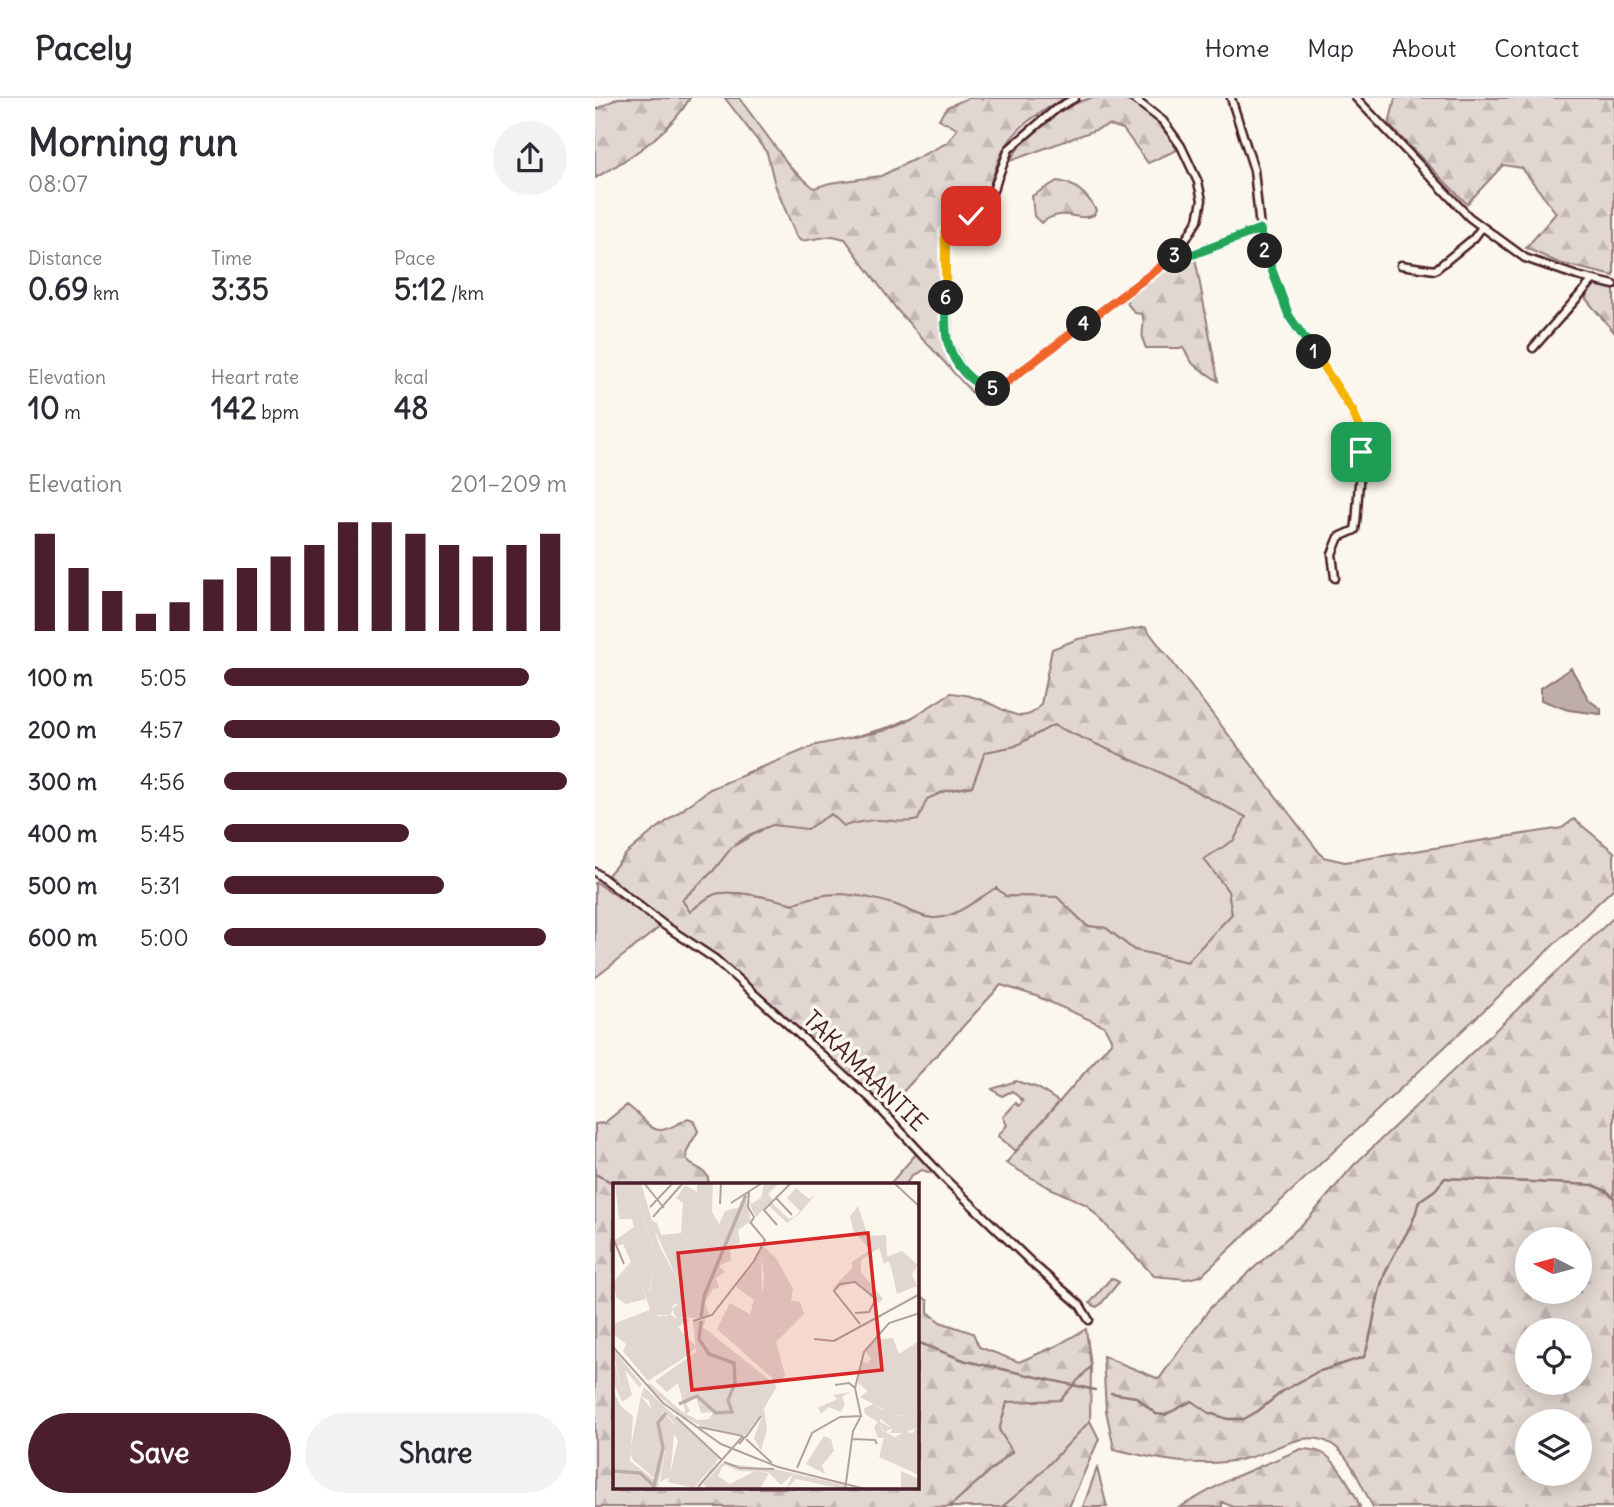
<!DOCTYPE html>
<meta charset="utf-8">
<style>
body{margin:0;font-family:Delius,sans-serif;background:#f2f2f3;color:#2b2b33;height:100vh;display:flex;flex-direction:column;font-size:26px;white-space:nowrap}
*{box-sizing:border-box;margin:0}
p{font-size:23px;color:#7c7c81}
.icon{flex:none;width:38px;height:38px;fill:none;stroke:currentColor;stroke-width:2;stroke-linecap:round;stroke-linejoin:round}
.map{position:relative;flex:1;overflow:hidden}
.drawer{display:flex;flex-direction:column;background:#fff;width:595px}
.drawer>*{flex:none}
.needle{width:46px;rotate:276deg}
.buttons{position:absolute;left:920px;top:1129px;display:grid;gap:14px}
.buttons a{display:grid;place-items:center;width:77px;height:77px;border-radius:50%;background:#fff;box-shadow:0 4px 18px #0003;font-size:35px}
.pin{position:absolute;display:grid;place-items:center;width:60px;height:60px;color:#fff;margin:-30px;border-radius:14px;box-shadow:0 4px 10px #0006}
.km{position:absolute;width:35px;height:35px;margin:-18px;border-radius:50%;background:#222;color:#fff;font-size:19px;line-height:35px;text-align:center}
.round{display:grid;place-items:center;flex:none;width:74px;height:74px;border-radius:37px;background:#f2f2f3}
.overview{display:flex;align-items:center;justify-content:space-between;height:119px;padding:0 28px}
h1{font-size:38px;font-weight:700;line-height:52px}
.figures{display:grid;grid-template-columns:repeat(3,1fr);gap:10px;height:119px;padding:7px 28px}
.figures div{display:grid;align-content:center}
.figures b{font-size:30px;font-weight:700}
.figures small{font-size:19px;font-weight:400}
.figures p{font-size:19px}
.chart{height:196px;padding:14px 28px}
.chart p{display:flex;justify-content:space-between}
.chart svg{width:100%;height:126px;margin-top:7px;stroke:#4a1f2b;stroke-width:6}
.primary-button{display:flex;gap:14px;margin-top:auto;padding:14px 28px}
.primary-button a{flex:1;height:80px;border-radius:42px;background:#4a1f2b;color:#fff;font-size:28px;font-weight:700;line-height:80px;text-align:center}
.primary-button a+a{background:#f2f2f3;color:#2b2b33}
ul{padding:0 28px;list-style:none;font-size:23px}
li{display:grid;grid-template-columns:112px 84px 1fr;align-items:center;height:52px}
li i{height:18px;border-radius:9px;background:#4a1f2b}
header{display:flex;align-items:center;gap:42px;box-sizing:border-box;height:98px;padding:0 35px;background:#fff;border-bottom:2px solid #e1e1e2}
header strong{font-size:33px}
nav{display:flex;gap:38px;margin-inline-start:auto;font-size:24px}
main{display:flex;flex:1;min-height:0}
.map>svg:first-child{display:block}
.green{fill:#e2d7d0;stroke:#967b7e;stroke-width:2}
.forest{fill:url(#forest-firs);stroke:#967b7e;stroke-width:2;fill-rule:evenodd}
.water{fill:#bfadaa;stroke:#907477;stroke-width:2}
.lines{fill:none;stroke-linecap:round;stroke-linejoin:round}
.stream{stroke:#907477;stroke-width:2.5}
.street-casing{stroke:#4a1f2b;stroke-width:11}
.street{stroke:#fbf7ec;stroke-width:6}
.split-1-casing{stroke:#fff;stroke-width:14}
.split-2-casing{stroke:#fff;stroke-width:14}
.split-3-casing{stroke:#fff;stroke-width:14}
.split-4-casing{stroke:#fff;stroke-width:14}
.split-5-casing{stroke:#fff;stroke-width:14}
.split-6-casing{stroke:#fff;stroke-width:14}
.split-7-casing{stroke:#fff;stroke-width:14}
.split-1{stroke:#f5b400;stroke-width:9}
.split-2{stroke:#22a559;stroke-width:9}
.split-3{stroke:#22a559;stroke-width:9}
.split-4{stroke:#f0652b;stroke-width:9}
.split-5{stroke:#f0652b;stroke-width:9}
.split-6{stroke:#22a559;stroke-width:9}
.split-7{stroke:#f5b400;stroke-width:9}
.labels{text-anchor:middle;stroke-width:7;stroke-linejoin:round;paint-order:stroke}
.street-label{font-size:24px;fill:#4a1f2b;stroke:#fbf7ec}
.inset-river{fill:none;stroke:#bfadaa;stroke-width:3.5}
.inset-road{fill:none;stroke:#b4a19f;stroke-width:2}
.view{fill:#d62828;fill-opacity:0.15;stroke:#d62828;stroke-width:3.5}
.inset-edge{fill:none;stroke:#4a1f2b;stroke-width:3.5}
</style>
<header>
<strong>Pacely</strong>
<nav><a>Home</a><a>Map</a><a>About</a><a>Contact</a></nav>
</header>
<main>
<section class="drawer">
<div class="overview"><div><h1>Morning run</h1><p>08:07</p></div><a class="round"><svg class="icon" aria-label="share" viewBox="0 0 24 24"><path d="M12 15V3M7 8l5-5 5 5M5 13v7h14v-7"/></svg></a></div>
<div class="figures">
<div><p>Distance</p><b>0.69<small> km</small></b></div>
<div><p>Time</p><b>3:35</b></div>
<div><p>Pace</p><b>5:12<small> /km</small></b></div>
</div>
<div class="figures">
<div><p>Elevation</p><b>10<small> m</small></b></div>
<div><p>Heart rate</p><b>142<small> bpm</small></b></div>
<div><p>kcal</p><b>48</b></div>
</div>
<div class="chart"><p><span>Elevation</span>201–209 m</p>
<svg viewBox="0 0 160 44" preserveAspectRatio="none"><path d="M5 44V10M15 44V22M25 44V30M35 44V38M45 44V34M55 44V26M65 44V22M75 44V18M85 44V14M95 44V6M105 44V6M115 44V10M125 44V14M135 44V18M145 44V14M155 44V10"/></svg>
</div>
<ul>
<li><b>100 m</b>5:05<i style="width:89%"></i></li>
<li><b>200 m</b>4:57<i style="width:98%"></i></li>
<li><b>300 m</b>4:56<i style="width:100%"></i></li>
<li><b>400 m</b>5:45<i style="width:54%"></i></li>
<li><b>500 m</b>5:31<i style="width:64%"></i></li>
<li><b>600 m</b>5:00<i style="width:94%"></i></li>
</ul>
<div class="primary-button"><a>Save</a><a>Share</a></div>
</section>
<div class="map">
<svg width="1019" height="1409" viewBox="0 0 1019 1409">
<defs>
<pattern id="forest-firs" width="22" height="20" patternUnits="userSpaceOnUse" patternTransform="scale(1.75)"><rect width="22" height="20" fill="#e2d7d0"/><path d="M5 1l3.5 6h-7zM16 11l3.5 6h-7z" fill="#c3b8b3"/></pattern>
</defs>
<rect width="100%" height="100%" fill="#fbf7ec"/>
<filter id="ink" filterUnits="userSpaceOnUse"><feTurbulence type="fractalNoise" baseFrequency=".0143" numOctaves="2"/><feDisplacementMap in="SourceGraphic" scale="14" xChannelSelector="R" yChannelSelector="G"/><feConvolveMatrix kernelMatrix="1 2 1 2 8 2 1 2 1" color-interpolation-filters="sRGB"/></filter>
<g filter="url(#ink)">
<path class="green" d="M342,608L336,699L350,693L377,688L390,654L420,648L458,627L562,672L646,715L651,719L644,734L727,758L736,766L622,777L633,793L637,816L592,864L539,852L511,830L492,828L462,799L411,798L401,790C383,801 358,822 337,820C325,819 312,811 301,807C265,796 234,790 199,806C181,801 134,790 118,797C110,801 102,809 95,814L87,802L118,773L137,749L167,732L150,675L220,650L298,628Z
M1,784L66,828L0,880V785Z
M421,983L443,990L464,1004L421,1053L403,1038L412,1027L408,1019L421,1005L424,1008L428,1003L417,993L407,998L397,991Z
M321,1056L338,1072L336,1075L327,1072L317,1077L310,1087H294Z
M516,1180L524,1184L505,1207L501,1209L495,1205Z
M496,1268L495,1323L437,1384L407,1409H354L417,1354L404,1332L412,1304L465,1302Z"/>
<path class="forest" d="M23,0H95C75,35 35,61 0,80V12Z
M130,0H144L196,70L219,90L235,85L286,78L352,45L362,31L344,21L352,9L373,0H471C443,15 417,30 404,61C398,75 395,95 383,105C370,118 354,117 346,135L349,245L367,276L396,293L403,295L388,307L303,213L250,141L238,138L206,143L201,138L180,87L172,55Z
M497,0C505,0 512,0 520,0C546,3 570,30 582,52L553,65L528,31L514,27L415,63C428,38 469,6 497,0Z
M800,0H1019V178L964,165L931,150L961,115L927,70L908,67L872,106L794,27Z
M462,83C479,85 492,96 501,112L499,117C481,125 470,107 446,125L439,118L437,98Z
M600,159L623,283L598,266L588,250H551C543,235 552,226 547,216L540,215L530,203L581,161Z
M999,187L1019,192V234L990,200Z
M550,529L728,759L750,764L967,730L979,721L1019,754V790L606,1178L591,1181L559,1178L492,1107L451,1088L411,1065L517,943L509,928L441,898L406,887L293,1010L13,777L31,756L56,735L115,691L221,647L289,633L310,624L356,595C367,596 380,599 390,603C409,611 430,630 446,606L457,551L483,541ZM458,627L562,673L651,719L639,742L609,761L633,793L637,816L592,864L539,852L511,830L492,828L462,799L411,798L401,790C383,800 359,822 337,820C325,819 312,811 301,807C265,796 234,790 199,806C181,801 134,790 118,797C110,801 102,808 95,814L87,802L118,773L137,749L154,737L177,727L212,731L236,716L249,728C260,725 271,722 283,722C297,722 308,726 323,722L332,701L350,693L377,688L390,654L420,648Z
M1019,819V1409H778C768,1391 758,1364 742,1350C714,1327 684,1351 656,1359C611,1372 564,1362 519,1351L511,1312L508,1258L564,1281L615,1210L714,1120L758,1068ZM933,1141H985V1194H933ZM933,1232H985V1284H933ZM933,1323H985V1376H933Z
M32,1007C60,1028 54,1044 93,1020L98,1022L103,1033C100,1039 95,1046 92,1053C86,1073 117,1065 113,1087H19V1390H322V1195L333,1203V1214L345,1224L378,1235L384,1249L424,1264L461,1248L491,1231L496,1268L465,1302L412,1304L404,1332L417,1353L354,1409H0V1026L9,1025Z
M495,1323L504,1341L474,1409H407L437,1384Z
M706,1351C715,1351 724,1352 732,1358C744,1367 760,1395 765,1409H638L627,1404V1409H585L635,1381Z
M502,1370L512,1409H488Z"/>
<path class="water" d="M976,570L994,602L1006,611V616L973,612L946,602V590Z"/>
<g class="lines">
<path class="stream" d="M0,1076L22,1087
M322,1244L371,1263L500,1292
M516,1295L541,1299L561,1316L570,1317L597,1303L614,1315L633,1321H649L663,1313L688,1293L722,1274L769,1259C779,1234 779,1204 789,1178C799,1151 818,1133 824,1103L840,1092L850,1080L998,1087L1013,1094L1019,1100"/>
<g class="street-casing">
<path id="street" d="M480,0L462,10L414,51L395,100L388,109L350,133L352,244L368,274L381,285L395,291L404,290L581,157L603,122L607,102L603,84L586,48L568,23L538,0
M636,0L659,72L665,131L671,157L694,218L758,314C770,342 765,369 763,398C762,410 762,421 760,432L744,439L737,456L740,480
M761,0L874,119L930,160L982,178L1019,187
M581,157L599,156L665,131
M806,167L840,172L879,140L887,129
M938,250L998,182
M0,774L69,827L120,861L276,1001L352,1083L439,1167L485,1207L494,1222"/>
</g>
<use href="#street" class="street"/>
</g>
</g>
<g class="lines" filter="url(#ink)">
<g class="split-1-casing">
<path id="split-1" d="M719,254L758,314L765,331L766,354"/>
</g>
<g class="split-2-casing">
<path id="split-2" d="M670,153L694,218L719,254"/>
</g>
<g class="split-3-casing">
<path id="split-3" d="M580,158L599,156L665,131L670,153"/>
</g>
<g class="split-4-casing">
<path id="split-4" d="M489,226L580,158"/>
</g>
<g class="split-5-casing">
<path id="split-5" d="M398,291L404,290L489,226"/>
</g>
<g class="split-6-casing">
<path id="split-6" d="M351,200C351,214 349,232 353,245C359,266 375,287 398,291"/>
</g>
<g class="split-7-casing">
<path id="split-7" d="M351,200L350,133L376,118"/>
</g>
<use href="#split-1" class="split-1"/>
<use href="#split-2" class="split-2"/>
<use href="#split-3" class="split-3"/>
<use href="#split-4" class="split-4"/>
<use href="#split-5" class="split-5"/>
<use href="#split-6" class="split-6"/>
<use href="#split-7" class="split-7"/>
</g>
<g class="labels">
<g class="street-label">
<text transform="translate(270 973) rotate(44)" y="8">TAKAMAANTIE</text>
</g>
</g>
<g transform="translate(18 1085)">
<rect width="306" height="306" fill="#fbf7ec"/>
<path d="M21,0H28L46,62L67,102V115L85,124L91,135H84L66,120L60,122L58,132H43L55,138L61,145L57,148L58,142L55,151L38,160L75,154L70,167L74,173L35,198L10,168L13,161L0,151V141L37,127L30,104L37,109L40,87H48L42,67L0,104V99L39,63ZM148,73L159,82L166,80L179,107L172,112L177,120L167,148L147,142L151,94ZM0,166L29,201L27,205L12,187L19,212L7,203ZM37,200L68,228L84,237L124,234L136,240L147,232L133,252L96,247L69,233L33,202ZM31,204L106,275L99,287L83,305L105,276L84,260L61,252L57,294L47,299L52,266L48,248L63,241L49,228L43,233L39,229L36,218L28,213ZM256,207L285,233L306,234L303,245L293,249L300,250L306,239V266L282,254L290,250H277L279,245L264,233L267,226L273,228L247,214ZM109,280L166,287L231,302V306L183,296L174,305L180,291L168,302L155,289L126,288L112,282L98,292Z" fill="#e2d7d0"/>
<path d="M2,0H21L39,63L0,99L18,79L10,61L4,63L2,57L21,44L19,36H6ZM84,0H100L99,29L106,41L112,28L127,24L132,12L138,38L125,47L127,60L117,63L118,77L106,83L112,89L103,95L106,105L100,106L92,119L96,133L91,135L85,124L78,125L67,115V102L37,37L44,40L48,52L68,50L70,20L63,15L72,2L84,9ZM151,0H166L155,11L160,17L143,34L135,18L138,21L148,15ZM183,5L196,16L202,12L186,31L174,40L156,23L159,20L176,36L181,34L187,28L174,15ZM245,23L255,53L273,52L274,74L289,68L305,82L299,91L304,103L284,111L278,84L275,78L271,81L266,65L248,77V89L270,116L266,120L243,99L219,106L239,85V79L257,67L240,47L237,33ZM150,63L163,75L180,106L178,118L187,119L191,131L163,159L172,192L166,201L104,146L117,120L137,131L141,117L123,104ZM148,73L158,81L162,103L177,120L167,148L147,142L154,115L149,107ZM42,66L49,87L40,88L36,110L30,105L33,116L13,121L4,115L0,104ZM66,120L84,135L66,134L77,137L65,144L83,164L74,173L70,167L74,154L36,161L55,151L42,134L58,132L64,136L59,126ZM93,136L90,144L164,203L151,226L154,246L148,268L141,255L149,233L139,241L124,234L95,238L100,229L88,230L83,214L73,221L77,227L73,232L65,200L54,209L42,198L83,169L80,139ZM280,155L286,171L306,158L304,235L283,232L244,199L248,177L253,181L258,176L253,169L262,157ZM0,172L7,203L19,212L9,219L0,198ZM0,207L7,222L20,233L17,278L46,300L45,306H0ZM237,209L229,214L232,221L228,229L216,224L208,231L205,225L224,216L220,212ZM28,213L43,232L48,228L63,242L48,248L52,265L46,299L20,277L17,269ZM261,221L267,226V239L279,245L272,249L266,240L270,248L306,266V292L266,274L271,255H265L261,244L265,239L252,231L251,225ZM61,251L85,260L105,276L81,305L55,299L65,258ZM211,253L218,256L221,268L209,282L212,291L193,281ZM110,282L105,293L117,301L142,288L156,290L147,306L94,305L90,300ZM288,288L306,296V306H288Z" fill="#e2d7d0" fill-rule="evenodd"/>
<path class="inset-river" d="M88,134L91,113L133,12M66,221L84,213L103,230L119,229L115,217L122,200L121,180L96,171L86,156L88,138M0,288L27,290L41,303M40,307L50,265L45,240L53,230"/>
<path class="inset-road" d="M31,0L51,25M281,0L307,24M136,8L135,24L141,34L137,41M163,15L179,32M118,20L149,0M107,21L108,0M37,24L60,0M40,34L70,0M164,42L151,27L178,0M0,55L11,81M242,130L256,129L263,116L242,99L227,101L221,108L247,141M80,138L99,132L141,78L152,57L138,40M201,156L221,158L307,111M0,164L50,220L108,261L165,284L256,307M222,202L236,200L242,205M63,234L108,276M86,244L130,253M133,254L148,233M133,256L159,280M239,256L262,257L264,261M111,279L127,285L161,286M184,285L199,250L227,234L248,233L242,205L251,169L276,140L307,130M85,304L129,254H132L126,261M232,307L240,248L248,233"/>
<path class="view" d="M255,50L269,187L79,207L65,70Z"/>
<rect width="306" height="306" class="inset-edge"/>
</g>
</svg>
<div class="buttons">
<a><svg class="needle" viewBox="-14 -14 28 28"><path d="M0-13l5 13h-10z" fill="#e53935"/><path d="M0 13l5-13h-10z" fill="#7c7c81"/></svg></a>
<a><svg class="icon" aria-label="locate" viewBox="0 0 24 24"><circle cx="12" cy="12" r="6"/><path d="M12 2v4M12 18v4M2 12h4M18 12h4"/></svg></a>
<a><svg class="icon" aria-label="layers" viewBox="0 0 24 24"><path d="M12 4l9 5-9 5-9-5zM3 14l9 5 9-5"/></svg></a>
</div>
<div class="pin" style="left:766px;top:354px;background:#1e9e55"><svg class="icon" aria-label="arrive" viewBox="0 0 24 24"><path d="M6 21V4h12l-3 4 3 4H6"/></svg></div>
<div class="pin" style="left:376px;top:118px;background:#d93025"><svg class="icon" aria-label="check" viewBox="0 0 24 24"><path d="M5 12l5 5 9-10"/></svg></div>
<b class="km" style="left:719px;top:254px">1</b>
<b class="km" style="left:670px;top:153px">2</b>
<b class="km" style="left:580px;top:158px">3</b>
<b class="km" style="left:489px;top:226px">4</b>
<b class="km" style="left:398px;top:291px">5</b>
<b class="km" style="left:351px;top:200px">6</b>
</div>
</main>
